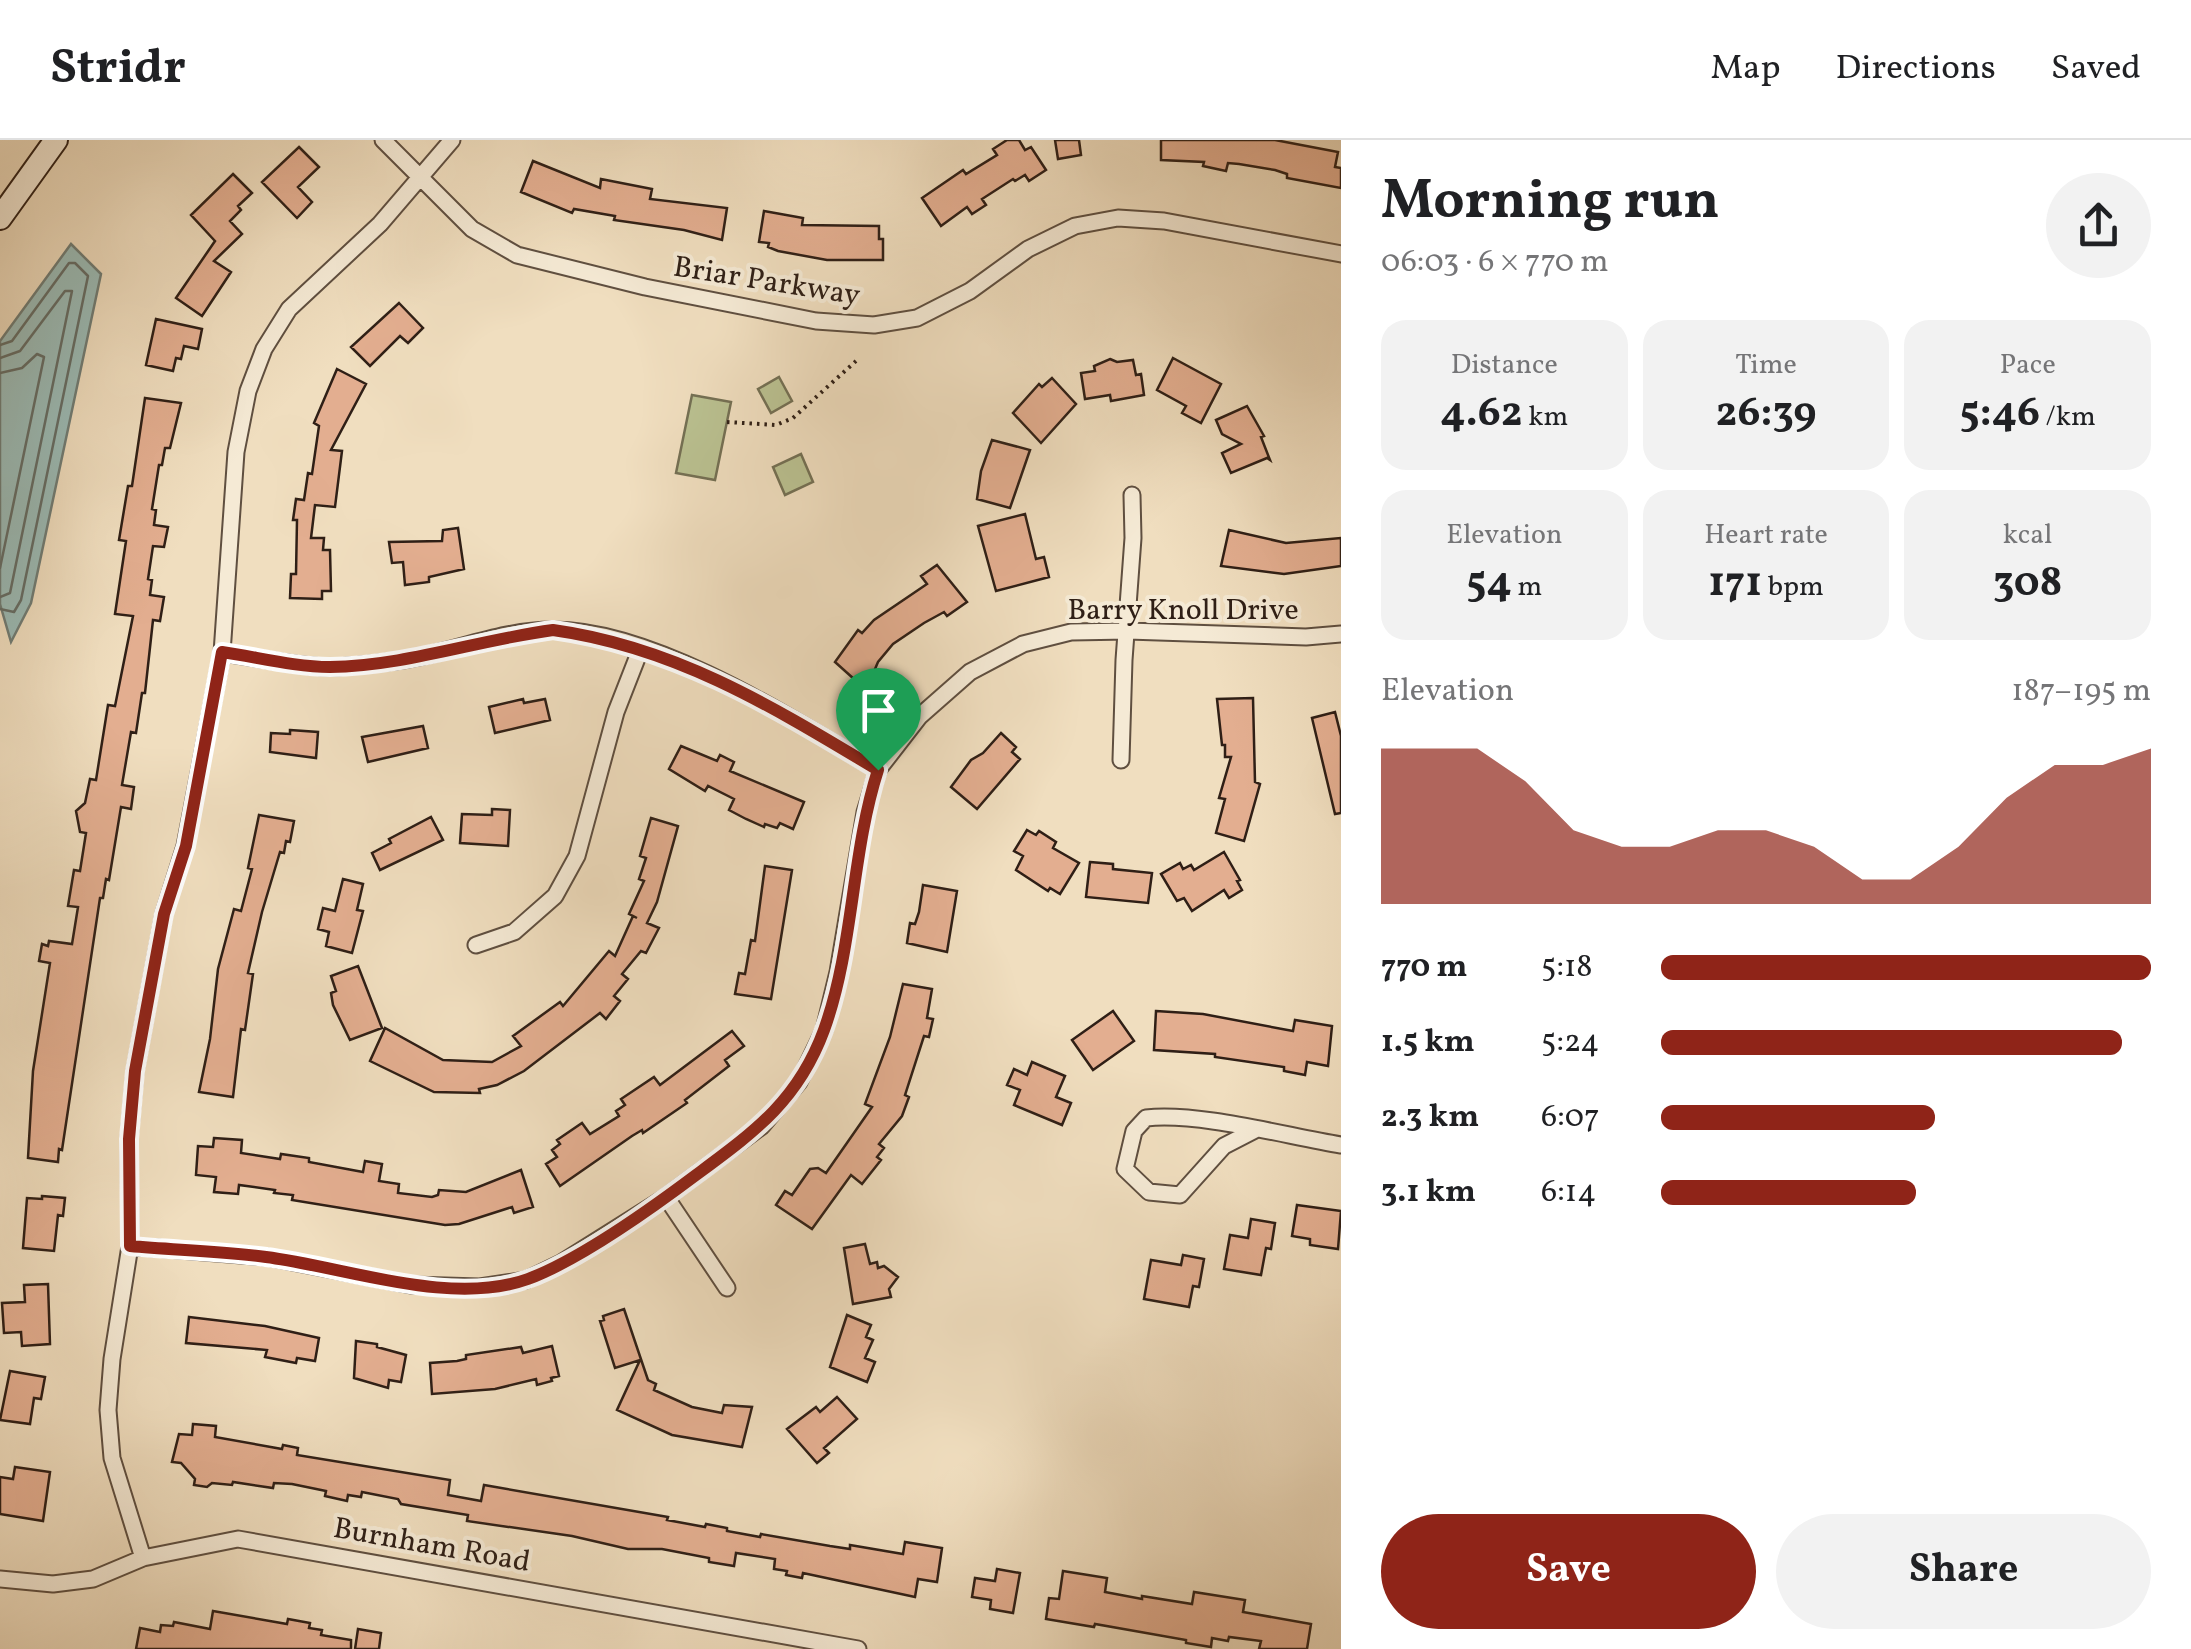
<!DOCTYPE html>
<meta charset="utf-8">
<style>
body{margin:0;font-family:Vollkorn,serif;background:#f2f2f2;color:#202124;height:100vh;display:flex;flex-direction:column;font-size:38px;white-space:nowrap}
*{box-sizing:border-box;margin:0}
p{font-size:32px;color:#757577}
.icon{flex:none;width:55px;height:55px;fill:none;stroke:currentColor;stroke-width:2;stroke-linecap:round;stroke-linejoin:round}
.map{position:relative;flex:1;overflow:hidden}
.details{display:flex;flex-direction:column;background:#fff;width:850px}
.details>*{flex:none}
.pin{position:absolute;display:grid;place-items:center;width:85px;height:85px;color:#fff;margin:-102px -42px;border-radius:50% 50% 50% 0;rotate:-45deg;box-shadow:0 0 10px #0007}
.pin .icon{rotate:45deg}
.round{display:grid;place-items:center;flex:none;width:105px;height:105px;border-radius:52px;background:#f2f2f2}
.head{display:flex;align-items:center;justify-content:space-between;height:170px;padding:0 40px}
h1{font-size:55px;font-weight:700;line-height:75px}
.metrics{display:grid;grid-template-columns:repeat(3,1fr);gap:15px;height:170px;padding:10px 40px}
.metrics div{display:grid;align-content:center;border-radius:25px;background:#f2f2f2;text-align:center}
.metrics b{font-size:42px;font-weight:700}
.metrics small{font-size:28px;font-weight:400}
.metrics p{font-size:28px}
.chart{height:280px;padding:20px 40px}
.chart p{display:flex;justify-content:space-between}
.chart svg{width:100%;height:180px;margin-top:10px;fill:#8f2418;opacity:.7}
.action{display:flex;gap:20px;margin-top:auto;padding:20px 40px}
.action a{flex:1;height:115px;border-radius:60px;background:#8f2418;color:#fff;font-size:40px;font-weight:700;line-height:115px;text-align:center}
.action a+a{background:#f2f2f2;color:#202124}
ul{padding:0 40px;list-style:none;font-size:32px}
li{display:grid;grid-template-columns:160px 120px 1fr;align-items:center;height:75px}
li i{height:25px;border-radius:12px;background:#8f2418}
header{display:flex;align-items:center;gap:60px;box-sizing:border-box;height:140px;padding:0 50px;background:#fff;border-bottom:2px solid #e0e0e0}
header strong{font-size:48px}
nav{display:flex;gap:55px;margin-inline-start:auto;font-size:35px}
main{display:flex;flex:1;min-height:0}
.map>svg:first-child{display:block}
.green{fill:#bac191;stroke:#747054;stroke-width:2.5}
.water{fill:#9bbbb6;stroke:#707d76;stroke-width:2.5}
.lines{fill:none;stroke-linecap:round;stroke-linejoin:round}
.shore{stroke:#656d66;stroke-width:2.5}
.building{fill:#e3ae90;stroke:#2f1f16;stroke-width:2.5}
.street-casing{stroke:#5f4f40;stroke-width:19}
.secondary-casing{stroke:#2f1f16;stroke-width:26}
.path{stroke:#2f1f16;stroke-width:4;stroke-dasharray:2.5 5;stroke-linecap:butt}
.street{stroke:#f5ead5;stroke-width:15}
.secondary{stroke:#f5ead5;stroke-width:22}
.route-casing{stroke:#fff;stroke-width:20}
.route{stroke:#8f2418;stroke-width:12}
.labels{text-anchor:middle;stroke-width:8;stroke-linejoin:round;paint-order:stroke}
.street-label{font-size:30px;fill:#2f1f16;stroke:#f5ead5}
</style>
<header>
<strong>Stridr</strong>
<nav><a>Map</a><a>Directions</a><a>Saved</a></nav>
</header>
<main>
<div class="map">
<svg width="1341" height="1509" viewBox="0 0 1341 1509">
<rect width="100%" height="100%" fill="#f0debf"/>
<filter id="stains"><feTurbulence type="fractalNoise" baseFrequency=".002" numOctaves="4"/><feColorMatrix values="0 0 0 0 .2 0 0 0 0 .09 0 0 0 0 .02 0 0 0 .5 -.17"/></filter>
<radialGradient id="worn" r=".72"><stop offset=".6" stop-color="#630" stop-opacity="0"/><stop offset="1" stop-color="#630" stop-opacity=".3"/></radialGradient>
<path class="green" d="M779,237L792,261L771,273L758,249Z
M692,255L731,262L715,340L676,333Z
M801,314L813,342L785,355L773,327Z"/>
<path class="water" d="M71,104L101,134L31,463L11,502L0,464V201Z"/>
<g class="lines">
<path class="shore" d="M0,205L12,201L69,123H75L88,136L21,460L14,472L0,469
M0,218L20,211L65,151H72L10,453L0,457
M0,233L22,228L37,214L44,217L0,428"/>
</g>
<path class="building" d="M1007,0H1019L1025,10L1031,7L1046,30L1029,41L1025,35L1015,41L1013,39L982,59L986,65L972,74L967,67L941,86L922,58L963,30L966,34L997,15L993,9Z
M1055,0H1079L1081,15L1058,19Z
M1161,0H1275L1338,12L1335,27L1341,28V48L1287,38V34L1275,30L1239,24L1228,23L1226,31L1203,26L1204,22L1161,20Z
M299,7L319,27L298,47L312,62L297,78L262,42Z
M533,21L600,48L601,39L652,49L650,59L727,68L722,100L684,90L614,80L615,76L574,69L572,73L521,52Z
M233,34L252,53L238,66L241,70L230,81L242,94L214,121L231,132L202,176L176,158L215,101L191,75Z
M764,71L803,78L802,85L879,86V99H883V120H827L778,111L768,107L769,103L759,102Z
M399,163L423,188L408,203L400,196L370,226L351,207Z
M156,179L202,189L198,209L184,206L181,219L176,218L173,231L146,225Z
M1173,218L1221,244L1201,283L1182,273L1186,266L1157,250Z
M1110,219L1117,222L1133,220L1136,235L1141,234L1144,255L1111,261L1110,255L1085,259L1081,233L1095,231L1094,226Z
M337,229L366,244L331,310L342,311L335,367L315,365L311,398H324L323,410H330L331,451H322V459L290,458L291,434H296L297,380H293L296,359L304,360L308,333L312,334L319,286L314,283Z
M1052,238L1076,264L1041,303L1013,273L1039,244L1042,247Z
M145,258L181,263L170,308H165L162,325H159L152,369L156,370L154,385L168,387L164,407L153,406L148,439L152,440L150,455L164,457L160,481L153,480L145,553H142L136,593L131,592L122,645L134,647L131,669L121,667L109,740L106,739L103,758H100L62,1010L59,1009L58,1022L28,1018L33,931L50,823L39,821L42,804L48,806L49,801L72,804L78,767L68,766L74,730L80,731L86,693L80,692L76,671L85,663L90,639L96,640L108,565L115,566L133,476L115,474L126,401L119,400L128,346H132Z
M1247,266L1264,296L1261,297L1270,320L1267,318L1231,333L1222,313L1241,304L1222,294L1216,280Z
M992,300L1030,310L1010,368L977,359L981,331Z
M1025,374L1036,419L1044,417L1049,437L996,451L978,386Z
M458,388L464,429L429,437V442L405,445L403,422L392,423L389,402L442,401L443,390Z
M1229,390L1286,403L1341,398V426L1284,434L1221,426Z
M937,425L967,462L947,476L944,472L924,483L893,504L878,522L875,529L879,532L864,548L835,522L858,490L862,493L874,480L927,444L921,436Z
M1253,558L1255,642L1260,644L1244,701L1216,693L1225,659L1219,658L1231,617H1225V605H1222L1217,559Z
M523,559L524,563L545,559L550,580L495,593L489,567Z
M1335,572L1341,596V673L1335,674L1312,578Z
M423,586L428,608L368,622L362,597Z
M290,590L318,592L316,618L270,612L271,593L290,594Z
M1001,593L1016,607L1012,612L1020,619L977,669L951,647L971,620L983,613Z
M681,606L717,621L720,615L734,622L730,631L804,662L793,689L780,683L777,688L765,684L764,687L746,679L729,670L734,659L708,646L705,651L669,629Z
M492,669L510,670L508,706L460,703L462,674L492,675Z
M259,675L294,681L290,702L286,701L284,713L280,712L262,772L248,833L253,834L245,890L241,889L233,957L199,952L210,899L218,829L234,769L241,771L252,729L248,728Z
M431,677L443,700L380,730L372,713L391,703L389,699Z
M651,678L678,686L657,762L647,783L659,788L646,813L641,811L622,834L628,839L614,856L620,861L606,879L600,873L524,931L497,945L479,949L480,953L434,952L370,921L385,888L443,920L492,922L521,906L513,896L560,862L563,866L609,811L615,816L633,776L637,778L629,774L644,741L639,739L646,718L640,716Z
M1027,690L1036,695L1039,691L1056,702L1053,708L1079,723L1060,754L1050,748L1048,751L1016,730L1023,716L1014,711Z
M1224,712L1240,740L1237,741L1242,750L1229,758L1224,750L1192,771L1184,758L1177,761L1161,734L1180,723L1183,729L1191,725L1194,730Z
M1090,722L1113,724V729L1152,733L1148,763L1086,757Z
M765,726L792,730L771,859L735,854L739,833L745,834L751,800L755,801Z
M343,739L363,744L357,770L363,771L352,813L326,806L329,792L318,789L323,768L335,771Z
M923,745L957,751L947,812L907,803L910,783L915,784L919,772Z
M358,826L382,888L350,900L333,865L331,853L336,851L331,836Z
M903,844L932,849L927,878L933,879L929,897L924,896L905,955L909,957L902,976L879,1004L884,1008L877,1017L881,1020L862,1044L851,1035L812,1089L776,1065L785,1051L792,1055L810,1029L818,1028L826,1033L872,967L865,964L890,897Z
M1113,871L1134,901L1093,930L1072,900Z
M1156,871L1203,874L1293,891L1295,880L1332,886L1328,926L1307,922L1305,935L1284,931V927L1215,917V914L1154,910Z
M732,891L744,906L725,920L729,926L685,960L687,963L643,993L642,990L632,996L560,1046L546,1024L557,1017L552,1010L560,1004L557,1000L582,983L590,994L619,976L616,971L625,965L621,959L654,937L660,945Z
M1032,922L1065,936L1056,957L1071,963L1062,985L1014,965L1020,950L1007,945L1014,929L1027,935Z
M214,998L242,1000L241,1013L280,1019L281,1014L309,1018V1022L363,1032L365,1021L382,1024L379,1041L399,1044L398,1053L432,1057L438,1055L439,1050L466,1052L521,1030L533,1067L514,1073L512,1067L459,1084L445,1085L292,1060L293,1055L274,1053L275,1050L239,1045L238,1054L214,1052L216,1037L196,1035L198,1006L213,1007Z
M42,1056L65,1058L63,1076L58,1075L54,1111L23,1108L27,1058L42,1059Z
M1297,1065L1341,1071L1338,1109L1310,1105V1099L1292,1096Z
M1251,1079L1275,1083L1271,1109L1266,1108L1261,1135L1224,1129L1230,1095L1248,1098Z
M865,1104L870,1124L877,1122L878,1128L884,1126L898,1137L889,1149L891,1157L853,1164L844,1108Z
M1183,1115L1204,1119L1199,1147L1193,1146L1189,1167L1144,1159L1151,1120L1181,1125Z
M48,1144L50,1204L22,1206L21,1192L4,1193L2,1163L25,1162L24,1145Z
M624,1169L648,1240L656,1244L654,1250L692,1267L722,1273L724,1265L752,1267L742,1307L672,1295L617,1270L640,1220L615,1228L600,1181L604,1180L603,1176Z
M847,1175L871,1185L866,1197L873,1200L865,1218L875,1222L867,1242L830,1227Z
M189,1177L265,1186L319,1198L315,1221L297,1218L296,1223L265,1217L267,1210L186,1203Z
M356,1201L377,1204V1207L406,1215L401,1242L389,1240L388,1248L354,1238Z
M552,1206L559,1236L551,1238L552,1241L537,1245L536,1239L495,1249L432,1254L430,1223L457,1221L466,1219V1215L521,1207L523,1213Z
M10,1231L45,1237L41,1259L34,1258L30,1284L0,1280Z
M837,1257L857,1279L824,1308L829,1313L817,1323L787,1289L816,1267L820,1272Z
M193,1284L216,1286L215,1297L282,1309L283,1305L298,1308L297,1315L450,1340L448,1355L481,1361L484,1345L668,1377L667,1380L705,1387L706,1384L727,1388V1391L760,1397L761,1394L830,1406L850,1409V1405L903,1414L905,1402L942,1408L937,1442L918,1439L915,1457L803,1433L802,1438L786,1435L787,1431L774,1429L775,1419L736,1413L734,1426L709,1422V1418L662,1409H628L572,1396L467,1381L468,1375L401,1364L398,1359L362,1352L361,1357L348,1355L347,1361L325,1356L326,1351L292,1344L274,1343L273,1348L233,1342L232,1345L212,1343L207,1347L194,1345L195,1339L181,1323L172,1322L179,1294L192,1295Z
M15,1327L50,1332L43,1381L0,1374V1337L13,1339Z
M997,1429L1020,1433L1013,1473L990,1469L991,1460L972,1457L975,1438L995,1441Z
M1063,1431L1107,1438L1105,1452L1142,1459V1456L1192,1464L1194,1452L1245,1460L1243,1472L1311,1484L1307,1509H1259L1261,1501L1229,1497L1228,1501L1212,1498L1211,1507L1186,1503V1500L1095,1484L1094,1487L1046,1479L1049,1458L1059,1459Z
M213,1471L287,1484L288,1479L310,1483L309,1488L322,1490L321,1495L351,1500V1509H136L140,1488L160,1492L161,1485L173,1486L174,1482L210,1489Z
M358,1489L381,1493L379,1509H355Z"/>
<g class="lines">
<g class="street-casing">
<path id="street" d="M383,0L472,89L517,115L645,147L816,181L874,185L917,178L970,151L1028,109L1075,86L1118,78L1164,81L1341,114
M222,513C256,517 292,526 327,527C352,527 379,523 403,520C453,512 502,490 552,490C653,489 793,579 878,630
M1121,620L1124,520L1133,398L1132,355
M476,805L514,792L555,756L577,716L616,572L641,508
M1255,990L1224,1006L1180,1055L1149,1052L1125,1029L1134,991L1146,978C1199,972 1286,996 1341,1005
M666,1057L727,1148
M130,1106L267,1117L411,1145L480,1147L526,1140L561,1123L666,1057L762,986L799,942L824,890L838,832L865,672L878,630L920,576L970,532L1023,504L1071,492L1128,491L1306,497L1341,494
M143,1418L112,1318L108,1270L112,1219L130,1106L129,999L135,931L164,773L185,706L222,513L236,312L248,251L264,209L289,169L380,84L452,0
M0,1439L53,1444L93,1439L143,1418L238,1399L858,1509"/>
</g>
<g class="secondary-casing">
<path id="secondary" d="M0,78L56,0"/>
</g>
<path class="path" d="M727,282L776,285L793,278L856,221"/>
<use href="#street" class="street"/>
<use href="#secondary" class="secondary"/>
</g>
<g class="lines">
<g class="route-casing">
<path id="route" d="M553,490C676,507 773,567 878,630C851,714 854,807 824,890C798,961 754,992 696,1035C652,1068 579,1120 528,1139C451,1167 345,1127 266,1117C221,1111 175,1110 130,1106L129,999L135,931L164,774L186,706L222,512C257,517 295,527 330,527C405,526 478,500 553,490Z"/>
</g>
<use href="#route" class="route"/>
</g>
<g class="labels">
<g class="street-label">
<text transform="translate(767 140) rotate(9)" y="10">Briar Parkway</text>
<text x="1183" y="479">Barry Knoll Drive</text>
<text transform="translate(432 1404) rotate(10)" y="10">Burnham Road</text>
</g>
</g>
<rect width="100%" height="100%" filter="url(#stains)"/>
<rect width="100%" height="100%" fill="url(#worn)"/>
</svg>
<div class="pin" style="left:878px;top:630px;background:#1e9e55"><svg class="icon" aria-label="arrive" viewBox="0 0 24 24"><path d="M6 21V4h12l-3 4 3 4H6"/></svg></div>
</div>
<section class="details">
<div class="head"><div><h1>Morning run</h1><p>06:03 · 6 × 770 m</p></div><a class="round"><svg class="icon" aria-label="share" viewBox="0 0 24 24"><path d="M12 15V3M7 8l5-5 5 5M5 13v7h14v-7"/></svg></a></div>
<div class="metrics">
<div><p>Distance</p><b>4.62<small> km</small></b></div>
<div><p>Time</p><b>26:39</b></div>
<div><p>Pace</p><b>5:46<small> /km</small></b></div>
</div>
<div class="metrics">
<div><p>Elevation</p><b>54<small> m</small></b></div>
<div><p>Heart rate</p><b>171<small> bpm</small></b></div>
<div><p>kcal</p><b>308</b></div>
</div>
<div class="chart"><p><span>Elevation</span>187–195 m</p>
<svg viewBox="0 0 160 44" preserveAspectRatio="none"><path d="M0 44V6L10 6L20 6L30 14L40 26L50 30L60 30L70 26L80 26L90 30L100 38L110 38L120 30L130 18L140 10L150 10L160 6V44z"/></svg>
</div>
<ul>
<li><b>770 m</b>5:18<i style="width:100%"></i></li>
<li><b>1.5 km</b>5:24<i style="width:94%"></i></li>
<li><b>2.3 km</b>6:07<i style="width:56%"></i></li>
<li><b>3.1 km</b>6:14<i style="width:52%"></i></li>
</ul>
<div class="action"><a>Save</a><a>Share</a></div>
</section>
</main>
